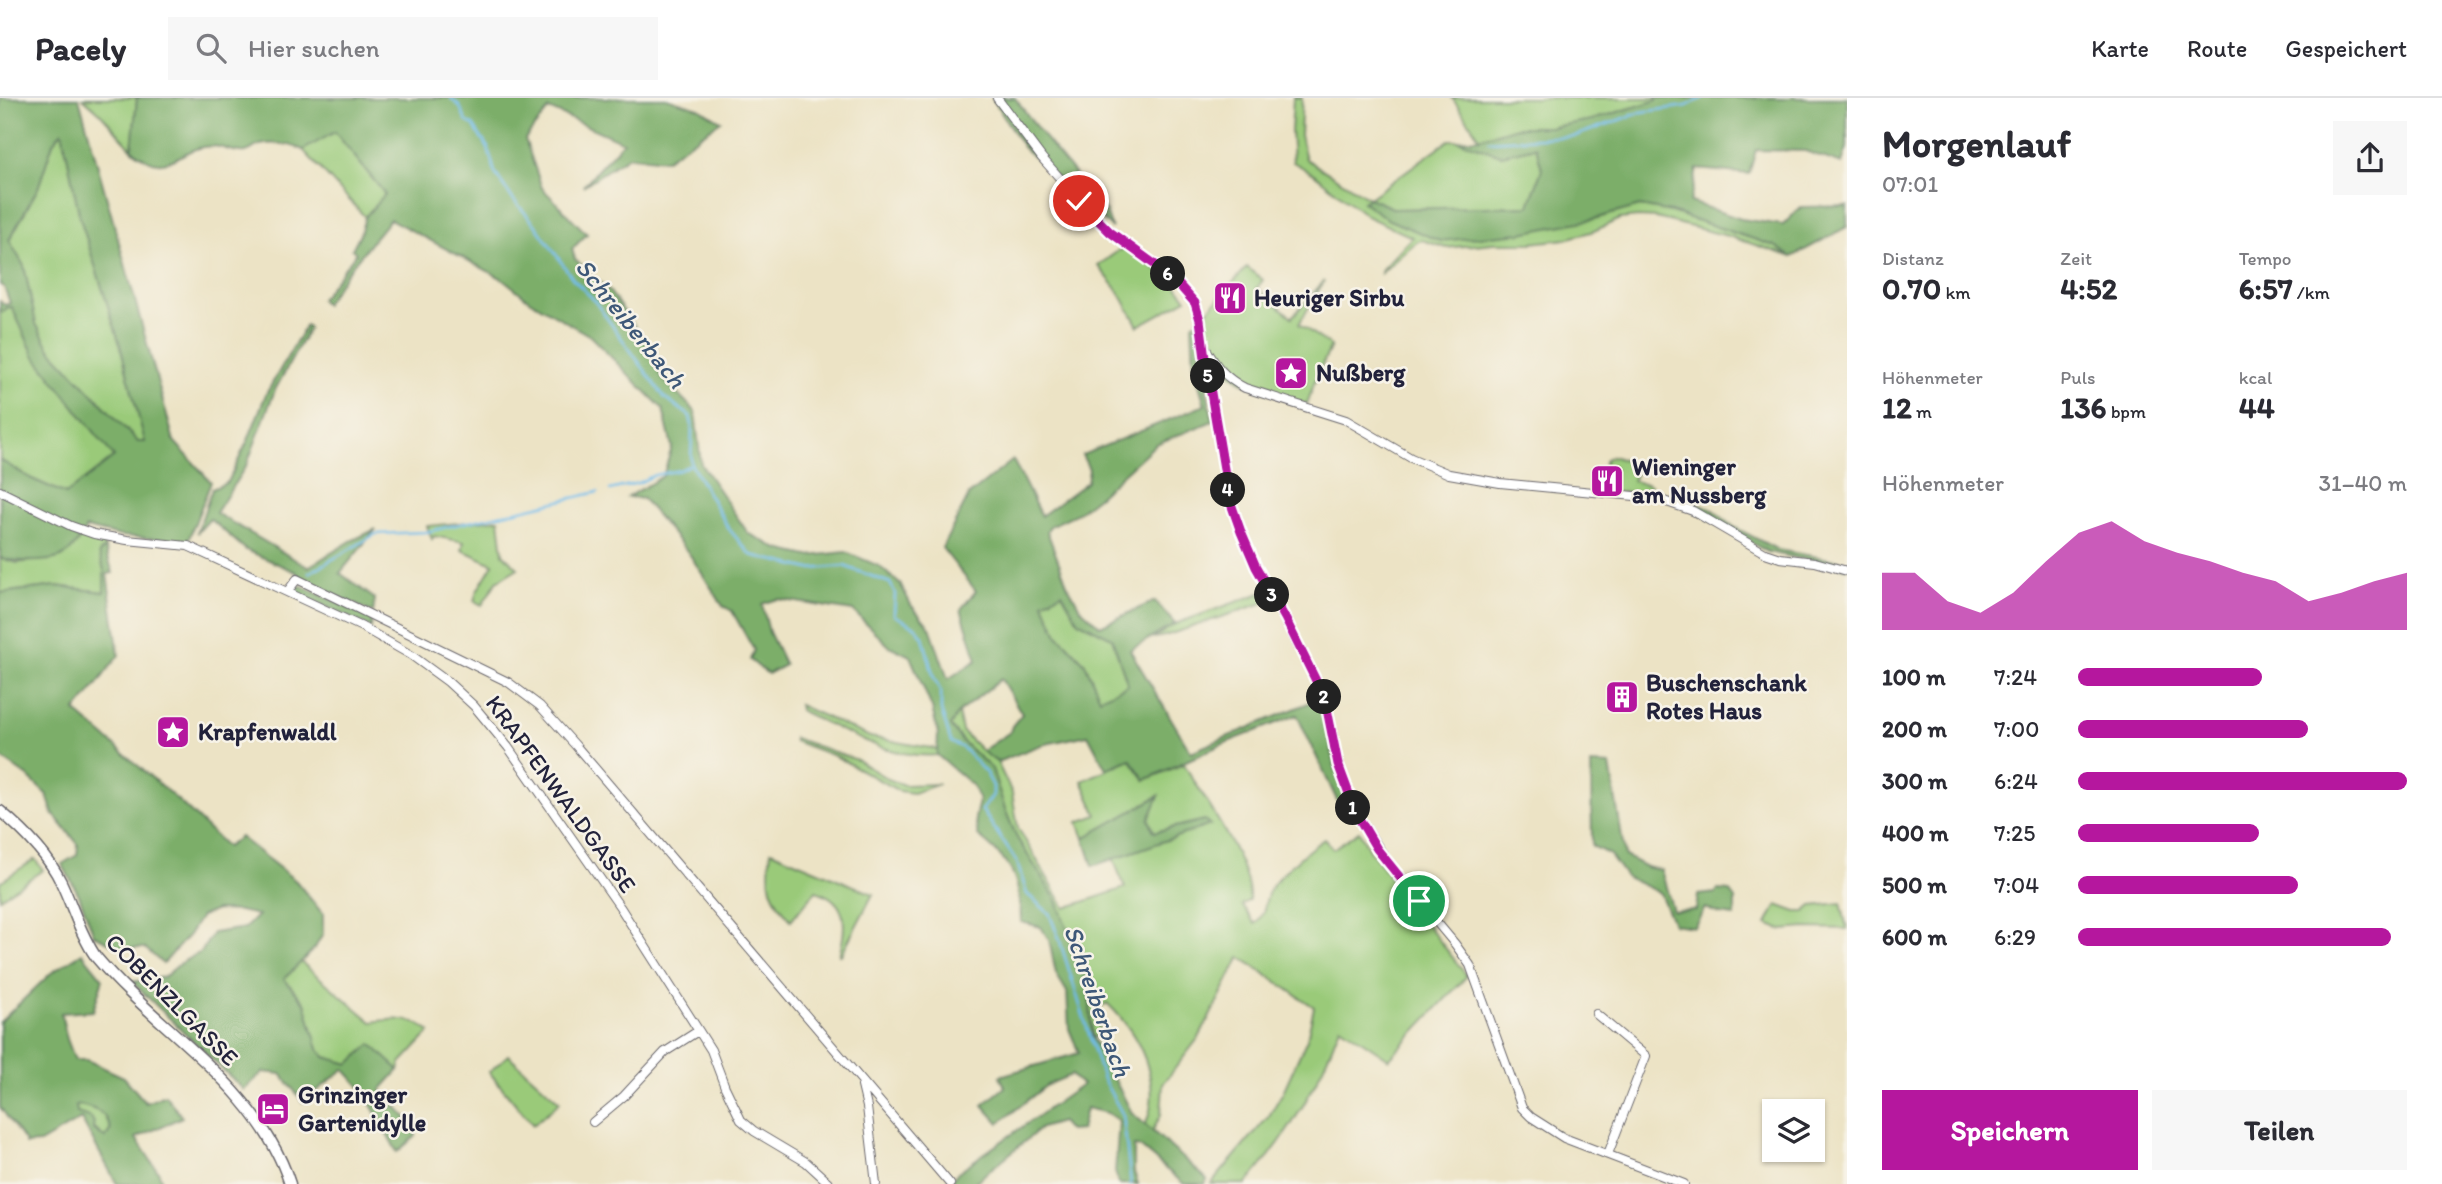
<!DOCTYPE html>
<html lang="de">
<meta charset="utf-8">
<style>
body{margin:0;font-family:Itim,sans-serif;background:#f7f7f7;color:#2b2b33;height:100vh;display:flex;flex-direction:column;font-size:26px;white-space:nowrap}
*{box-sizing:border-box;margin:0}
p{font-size:23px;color:#7c7c81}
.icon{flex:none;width:38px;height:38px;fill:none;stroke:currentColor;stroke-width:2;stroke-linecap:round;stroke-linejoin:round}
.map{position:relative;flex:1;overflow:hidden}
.details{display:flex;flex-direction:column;background:#fff;width:595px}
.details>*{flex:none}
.tools{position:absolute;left:1762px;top:1001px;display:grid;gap:14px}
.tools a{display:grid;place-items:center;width:63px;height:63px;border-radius:0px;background:#fff;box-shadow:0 2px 5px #0004;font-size:35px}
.pin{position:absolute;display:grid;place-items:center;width:60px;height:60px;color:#fff;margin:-30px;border:4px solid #fff;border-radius:50%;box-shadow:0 2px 7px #0007}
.km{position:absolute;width:35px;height:35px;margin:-18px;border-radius:50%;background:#222;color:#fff;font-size:19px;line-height:35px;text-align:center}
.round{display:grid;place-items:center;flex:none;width:74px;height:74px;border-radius:0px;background:#f7f7f7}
.summary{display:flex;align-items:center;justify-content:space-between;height:119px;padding:0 35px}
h1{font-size:38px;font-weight:700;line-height:52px}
.metrics{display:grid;grid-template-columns:repeat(3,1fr);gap:10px;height:119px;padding:7px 35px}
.metrics div{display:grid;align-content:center}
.metrics b{font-size:30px;font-weight:700}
.metrics small{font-size:19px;font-weight:400}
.metrics p{font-size:19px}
.chart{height:196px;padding:14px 35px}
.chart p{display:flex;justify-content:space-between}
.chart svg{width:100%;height:126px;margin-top:7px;fill:#b5179e;opacity:.7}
.primary-button{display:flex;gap:14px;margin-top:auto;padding:14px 35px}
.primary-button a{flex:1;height:80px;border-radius:0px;background:#b5179e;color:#fff;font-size:28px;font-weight:700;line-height:80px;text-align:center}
.primary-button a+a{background:#f7f7f7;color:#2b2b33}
ul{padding:0 35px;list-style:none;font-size:23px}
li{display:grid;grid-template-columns:112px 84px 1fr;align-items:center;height:52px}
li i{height:18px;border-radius:9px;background:#b5179e}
header{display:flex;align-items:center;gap:42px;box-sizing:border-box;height:98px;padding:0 35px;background:#fff;border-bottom:2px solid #e1e1e2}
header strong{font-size:33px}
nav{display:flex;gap:38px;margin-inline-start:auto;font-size:24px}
.search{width:490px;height:63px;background:#f7f7f7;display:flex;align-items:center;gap:18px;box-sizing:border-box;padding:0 24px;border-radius:0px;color:#7c7c81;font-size:26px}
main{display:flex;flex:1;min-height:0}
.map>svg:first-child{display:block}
.green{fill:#9aca79;stroke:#5e765a;stroke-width:2}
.forest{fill:#7bae69;stroke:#4e6852;stroke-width:2;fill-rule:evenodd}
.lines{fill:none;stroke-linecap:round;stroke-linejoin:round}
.stream{stroke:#71bcea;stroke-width:2.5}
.street-casing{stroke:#69666b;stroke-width:10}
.secondary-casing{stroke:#69666b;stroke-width:13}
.street{stroke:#fff;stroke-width:8}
.secondary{stroke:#fff;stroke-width:10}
.route-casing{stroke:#fff;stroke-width:14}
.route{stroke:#b5179e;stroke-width:9}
.labels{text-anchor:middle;stroke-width:5;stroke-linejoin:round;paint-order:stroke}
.poi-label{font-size:24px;font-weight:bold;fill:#22223b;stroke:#f7f3e8;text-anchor:start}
.street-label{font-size:24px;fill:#22223b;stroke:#f7f3e8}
.water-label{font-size:26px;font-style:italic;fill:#3e5878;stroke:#f7f3e8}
</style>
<header>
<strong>Pacely</strong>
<div class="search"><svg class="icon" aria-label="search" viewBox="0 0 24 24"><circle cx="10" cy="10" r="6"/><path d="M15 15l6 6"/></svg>Hier suchen</div>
<nav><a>Karte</a><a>Route</a><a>Gespeichert</a></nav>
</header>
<main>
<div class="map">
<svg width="1847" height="1086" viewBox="0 0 1847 1086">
<rect width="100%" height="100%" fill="#f7f3e8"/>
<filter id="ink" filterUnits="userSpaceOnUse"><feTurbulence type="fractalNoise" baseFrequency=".0143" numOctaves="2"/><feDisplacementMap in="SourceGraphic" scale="14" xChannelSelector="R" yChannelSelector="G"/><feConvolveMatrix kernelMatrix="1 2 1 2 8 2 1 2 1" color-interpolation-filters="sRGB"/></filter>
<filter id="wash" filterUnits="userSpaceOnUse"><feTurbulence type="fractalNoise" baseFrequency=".00686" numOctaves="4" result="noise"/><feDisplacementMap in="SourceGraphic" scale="28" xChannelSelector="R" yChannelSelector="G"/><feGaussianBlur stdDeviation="1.57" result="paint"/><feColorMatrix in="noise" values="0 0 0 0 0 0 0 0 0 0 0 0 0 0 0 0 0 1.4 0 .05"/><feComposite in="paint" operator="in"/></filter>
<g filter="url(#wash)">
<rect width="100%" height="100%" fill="#ece3c5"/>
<path class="green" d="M83,0H137L132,51L100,15Z
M1293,0H1302L1300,37L1306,61L1369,100L1449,42H1458L1501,57L1536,49L1542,71L1529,108L1395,111L1369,100L1389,122H1590L1640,108L1671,114L1775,148L1792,159L1728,138L1656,120L1638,119L1620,121L1594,133L1566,141L1531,145H1493L1446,150L1422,142L1416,144L1381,175L1382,171L1412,139L1368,119L1314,76L1293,64L1291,33Z
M1452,0H1657L1658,2L1592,22L1552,29H1517L1480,40Z
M62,33L80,120L119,243L146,344H138L50,251L36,226L24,168L9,143L38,90L53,45Z
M335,34L385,96L365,119L303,52Z
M1126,151C1148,165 1172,179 1187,201L1138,228L1118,192L1098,168L1119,152Z
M1247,169L1263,182L1257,190L1292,219L1324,183L1299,226L1331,248L1317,278L1307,306C1267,294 1215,286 1207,235C1206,229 1207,222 1206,214Z
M12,209L34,257L114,359L66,396L32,381L0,362V215L5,213L6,210Z
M1613,358L1639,369L1632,383L1651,387V396L1595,393L1606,361Z
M499,421L503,456L518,470L497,483L482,507L474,503L477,493L493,466L462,452L464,444L434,438L432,441L427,428Z
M83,438L103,443L105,450L99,455L104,472V494L56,488L0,495V460L17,465L62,459Z
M1062,494L1078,523L1112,540L1128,587L1100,601L1085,565L1058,537L1043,504Z
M1261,495L1269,503L1165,538L1153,540L1175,526Z
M799,607L870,639L937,651V657C893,662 843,633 805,615L800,612Z
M958,615L962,633L982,653L997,664L1012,695L1018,730L1065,810L1125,790L1113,760L1210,727L1205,722L1154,734L1149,721L1158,698L1084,740L1078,724L1097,717L1082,683L1130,661L1145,682L1184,666C1202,698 1252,767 1249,802L1242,807L1255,826C1266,814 1263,810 1268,796C1274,780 1309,751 1324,741L1333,751L1359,733L1370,753L1467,878L1389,961L1340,928C1319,987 1288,1039 1246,1086H1211L1269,1018L1283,994L1307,941L1314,909L1240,859L1200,938L1163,986L1161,1017L1152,1034L1145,1028C1164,984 1139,936 1107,905L1100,910L1098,939L1092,938L1090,900L1057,803L1017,740L1006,714L992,671L963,644L950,628Z
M794,640L857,662L888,681L904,687L939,686L913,695L899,693L837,659L794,643Z
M771,753L873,796L841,857H839C847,829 849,803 816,793L791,822C769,798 766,784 771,753Z
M35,761L43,772L0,800V784Z
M1841,805L1847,831L1806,830L1782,832L1767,826L1777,807L1796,814H1805L1812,808Z
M301,864L372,924C395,920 412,919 430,934L401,965L399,972L371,947L349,966L325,959L318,951L305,905L284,881Z
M508,957L560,1004L533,1027L489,974Z
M80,1007C96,1011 106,1014 111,1031L105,1040L77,1015L75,1008Z"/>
<path class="forest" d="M0,0H79L174,343L211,384L188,443L120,438L86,430C82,439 71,455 61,459C46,465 15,464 0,460V362L32,381L66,396L114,359L34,257L12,209L6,210L5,213L0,215V203L5,207L10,205L4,189L0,187ZM62,33L80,120L119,243L145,344H138L50,251L36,226L24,168L9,142L38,90L53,45Z
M137,0H666L699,10L721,23L665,62L629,58L583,88L623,44L549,11L525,41L542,90L587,136L572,151L575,161L610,194L643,240L663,281L695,313L701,366L748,435L778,451L808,458L846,454L879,468L901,487L911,507L930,529L948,581L977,562L961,511L976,493L942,450L969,397L1013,362L1041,418L1087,384L1089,371L1082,357L1205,307L1194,269L1192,226L1197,223L1201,259L1213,323L1156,346L1099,398L1076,416L1050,428L1047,433L1067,486L1080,510L1100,528L1155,503L1175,526L1130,552L1191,654L1320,600L1325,615L1335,669L1350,712L1341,711L1297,617L1225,645L1145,682L1130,661L1106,671L1088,637L1041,647L997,664L982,653L1010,634L1012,628L1022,616L1001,581L958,615L950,628L963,644L992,671L1006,714L1017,740L1057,803L1089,891L1092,938L1132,1015L1207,1081L1205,1086H1184L1140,1049L1134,1048V1074L1138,1086H1119L1115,1074L1119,1023L1107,1015L1086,1010L1081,1032L1069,1033L1061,1024L1041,1030L973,1086H953L951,1083L958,1074L1082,987L1071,977L1047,987L999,1025L983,1007L1005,989L1000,978L1079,955L1069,931L1067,894L1056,876L1049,842L1041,829L1021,824C1020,780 1013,765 978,738L975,720L979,702L972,687L937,657L938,636L932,610L910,558L889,548L853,513L778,501L762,506L769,534L785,567L768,576L750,562L754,552L732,513L723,508L688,454L643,401L628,399L663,378L672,349L663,311L590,238L529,202L503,181L390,121L347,174L325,206L320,202L356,155L352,151L360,136L365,119L385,96L335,34L303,52C290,46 275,44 260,47C255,48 250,54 245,54C235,56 223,48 212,48C175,49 169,84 132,51ZM1062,495L1078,523L1112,540L1128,587L1100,600L1085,565L1058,537L1043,504Z
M992,0H1015L1043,38L1106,114L1112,130L1023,49Z
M1657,0H1847V49L1842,66L1805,53L1756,52L1749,76L1697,71L1690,104L1741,121L1783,127L1801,109L1847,108V129L1792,159L1775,148L1671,114L1640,108L1590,122L1521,135L1440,143L1389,122L1363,104L1369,100L1395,111L1529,108L1542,71L1536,49L1501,57L1458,42L1480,40L1517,29H1552L1592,22L1657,2Z
M306,227L309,230L275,292L247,366L216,415L308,469L351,443L376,431L340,475L375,501L373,515L302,481L296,474L246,452L210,421L197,435L212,391L228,384L248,342L266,296Z
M1682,402L1710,410L1734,429L1778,452L1847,464V470L1768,454L1679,404Z
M105,450L113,475L107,476L119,557C104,576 91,596 75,613L181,705L227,749L240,739L296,783L323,816V836L315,850L284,881L305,905L318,951L325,959L349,966L371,946L399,972L381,992L414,1028L416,1038L397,1054L363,992L344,971L303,1004L281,976L263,974L244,992L132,884L164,879L182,864L201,854L213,835L245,830L258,817L239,813L217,812L201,818L189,837L163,866L145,850H120L94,837L79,797L62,766L77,757L78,746L53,716L47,697L26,677L0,659V495L56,488L104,494V472L99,455Z
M301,488L372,520L371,530L295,494L296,489Z
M1591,666L1610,667L1625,758L1646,769L1661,772L1673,813L1696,812L1698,797L1716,795L1718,792L1729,793L1735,801V818L1720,816L1705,810L1694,829L1673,826L1660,795L1626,779L1610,757L1592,748Z
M1159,698L1149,721L1154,734L1205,722L1210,727L1093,768L1084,740Z
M82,855L103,881L93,913L61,915L67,941L75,962H87L124,979L146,1005L165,997L182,1019L136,1040L159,1075L163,1086H117L81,1021L40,1045L25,1046V1044L0,1009V924L51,875ZM80,1007C96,1011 106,1014 111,1031L105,1040L93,1031L94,1024L90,1019L77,1015L76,1008Z"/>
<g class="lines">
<path class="stream" d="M451,0L460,9L466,23L473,27L488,50L495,75L512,100L534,125L573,181L593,201L665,300L690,318L692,327L691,366L729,431L751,457L810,471L844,468L890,485L895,495L894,517L916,529L923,539L934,580L941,594V612L951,644L963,650L986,675L993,688V697L982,712L1017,764L1027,796L1049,815L1059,840L1103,981L1123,1017L1131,1086
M1489,43L1575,38L1641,14L1687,8L1703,0
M610,392L638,385L655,377L680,372L691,366
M309,475L376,436L426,434L598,394"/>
</g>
</g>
<g filter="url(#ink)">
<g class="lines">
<g class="street-casing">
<path id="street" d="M997,0L1042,60L1095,120L1124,145L1172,179L1195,205L1200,222L1205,260L1229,400L1249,455L1285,521L1325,601L1338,666L1357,717L1394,773L1455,846L1470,867L1522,1010L1531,1019L1564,1040L1684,1086
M1205,249C1216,268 1225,280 1245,290L1346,322L1411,360L1449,376L1500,385L1655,400L1693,413L1765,455L1780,460L1815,464L1847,473
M0,393L71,428L94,436L127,442L188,448L362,529L411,557L448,584L474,608L508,649L620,809L711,952L725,989L741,1022L754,1033L806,1064L830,1086
M287,494L297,481L508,584L540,608L576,648L950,1086
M1596,916L1646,958L1608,1056
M862,988L867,1009L876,1086
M593,1024L624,998L665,954L698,933"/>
</g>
<g class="secondary-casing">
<path id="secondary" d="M0,713C23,732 48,757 61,784C73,809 80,836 96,859C160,935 259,988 290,1086"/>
</g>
<use href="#street" class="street"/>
<use href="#secondary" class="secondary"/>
</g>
</g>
<g class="lines" filter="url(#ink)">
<g class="route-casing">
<path id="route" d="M1079,103L1110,134L1172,179L1195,205L1200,222L1205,260L1229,400L1241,434L1256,469L1285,520L1325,601L1338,666L1357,717L1377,751L1419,803"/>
</g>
<use href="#route" class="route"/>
</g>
<defs>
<g id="restaurant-square" transform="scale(1.75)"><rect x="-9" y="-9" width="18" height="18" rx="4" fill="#b5179e" stroke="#f7f3e8"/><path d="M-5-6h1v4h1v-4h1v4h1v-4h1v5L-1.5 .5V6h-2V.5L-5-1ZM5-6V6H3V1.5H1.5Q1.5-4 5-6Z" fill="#fff"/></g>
<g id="sight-square" transform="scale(1.75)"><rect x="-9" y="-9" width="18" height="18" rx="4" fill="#b5179e" stroke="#f7f3e8"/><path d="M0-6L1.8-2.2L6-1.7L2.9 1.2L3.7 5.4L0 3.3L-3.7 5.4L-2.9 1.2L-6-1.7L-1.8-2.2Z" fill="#fff"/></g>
<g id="building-square" transform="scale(1.75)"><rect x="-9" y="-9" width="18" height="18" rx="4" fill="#b5179e" stroke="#f7f3e8"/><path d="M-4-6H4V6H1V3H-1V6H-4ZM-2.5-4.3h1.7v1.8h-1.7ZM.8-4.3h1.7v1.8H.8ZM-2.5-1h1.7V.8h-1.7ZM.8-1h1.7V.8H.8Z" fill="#fff"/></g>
<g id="hotel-square" transform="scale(1.75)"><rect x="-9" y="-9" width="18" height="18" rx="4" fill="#b5179e" stroke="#f7f3e8"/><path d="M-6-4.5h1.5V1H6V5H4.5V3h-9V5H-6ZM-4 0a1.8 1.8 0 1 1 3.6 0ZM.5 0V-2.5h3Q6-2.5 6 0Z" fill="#fff"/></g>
</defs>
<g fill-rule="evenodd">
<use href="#restaurant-square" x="1230" y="200"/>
<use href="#sight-square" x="1291" y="275"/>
<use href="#restaurant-square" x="1607" y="383"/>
<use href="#building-square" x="1622" y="599"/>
<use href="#sight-square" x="173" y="634"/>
<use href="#hotel-square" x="273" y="1011"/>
</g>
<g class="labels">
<g class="poi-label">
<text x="1254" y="208">Heuriger Sirbu</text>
<text x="1316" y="283">Nußberg</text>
<text x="1632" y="377">Wieninger<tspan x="1632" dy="28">am Nussberg</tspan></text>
<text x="1646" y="593">Buschenschank<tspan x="1646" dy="28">Rotes Haus</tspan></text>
<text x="198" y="642">Krapfenwaldl</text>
<text x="298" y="1005">Grinzinger<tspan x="298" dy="28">Gartenidylle</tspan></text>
</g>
<g class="street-label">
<text transform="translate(561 696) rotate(54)" y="8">KRAPFENWALDGASSE</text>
<text transform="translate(172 902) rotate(45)" y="8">COBENZLGASSE</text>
</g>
<g class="water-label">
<text transform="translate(631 225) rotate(51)" y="9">Schreiberbach</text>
<text transform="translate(1098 903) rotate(71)" y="9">Schreiberbach</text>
</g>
</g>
</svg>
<div class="tools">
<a><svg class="icon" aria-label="layers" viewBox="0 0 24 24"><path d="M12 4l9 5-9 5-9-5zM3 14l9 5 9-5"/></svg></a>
</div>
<div class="pin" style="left:1419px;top:803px;background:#1e9e55"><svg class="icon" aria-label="arrive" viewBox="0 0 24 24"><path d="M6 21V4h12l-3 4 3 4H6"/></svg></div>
<div class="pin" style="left:1079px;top:103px;background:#d93025"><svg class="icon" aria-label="check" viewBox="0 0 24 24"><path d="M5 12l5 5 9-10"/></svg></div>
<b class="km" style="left:1353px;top:710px">1</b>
<b class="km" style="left:1324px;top:599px">2</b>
<b class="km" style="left:1272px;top:497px">3</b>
<b class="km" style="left:1228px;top:392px">4</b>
<b class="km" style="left:1208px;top:278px">5</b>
<b class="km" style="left:1168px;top:176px">6</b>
</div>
<section class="details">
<div class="summary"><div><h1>Morgenlauf</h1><p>07:01</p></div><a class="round"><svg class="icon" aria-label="share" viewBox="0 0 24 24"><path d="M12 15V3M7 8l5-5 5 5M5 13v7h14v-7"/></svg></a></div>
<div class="metrics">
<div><p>Distanz</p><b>0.70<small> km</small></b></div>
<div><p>Zeit</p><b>4:52</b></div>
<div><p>Tempo</p><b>6:57<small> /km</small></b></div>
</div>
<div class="metrics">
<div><p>Höhenmeter</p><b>12<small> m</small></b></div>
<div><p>Puls</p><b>136<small> bpm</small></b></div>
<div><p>kcal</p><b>44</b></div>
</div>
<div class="chart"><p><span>Höhenmeter</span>31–40 m</p>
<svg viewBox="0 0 160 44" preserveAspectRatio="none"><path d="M0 44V24L10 24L20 34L30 38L40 31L50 20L60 10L70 6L80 13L90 17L100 20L110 24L120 27L130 34L140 31L150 27L160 24V44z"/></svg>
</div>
<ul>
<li><b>100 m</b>7:24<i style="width:56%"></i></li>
<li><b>200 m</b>7:00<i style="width:70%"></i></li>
<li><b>300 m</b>6:24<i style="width:100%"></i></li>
<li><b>400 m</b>7:25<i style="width:55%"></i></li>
<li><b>500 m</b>7:04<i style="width:67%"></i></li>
<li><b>600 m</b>6:29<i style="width:95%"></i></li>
</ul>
<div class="primary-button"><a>Speichern</a><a>Teilen</a></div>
</section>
</main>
